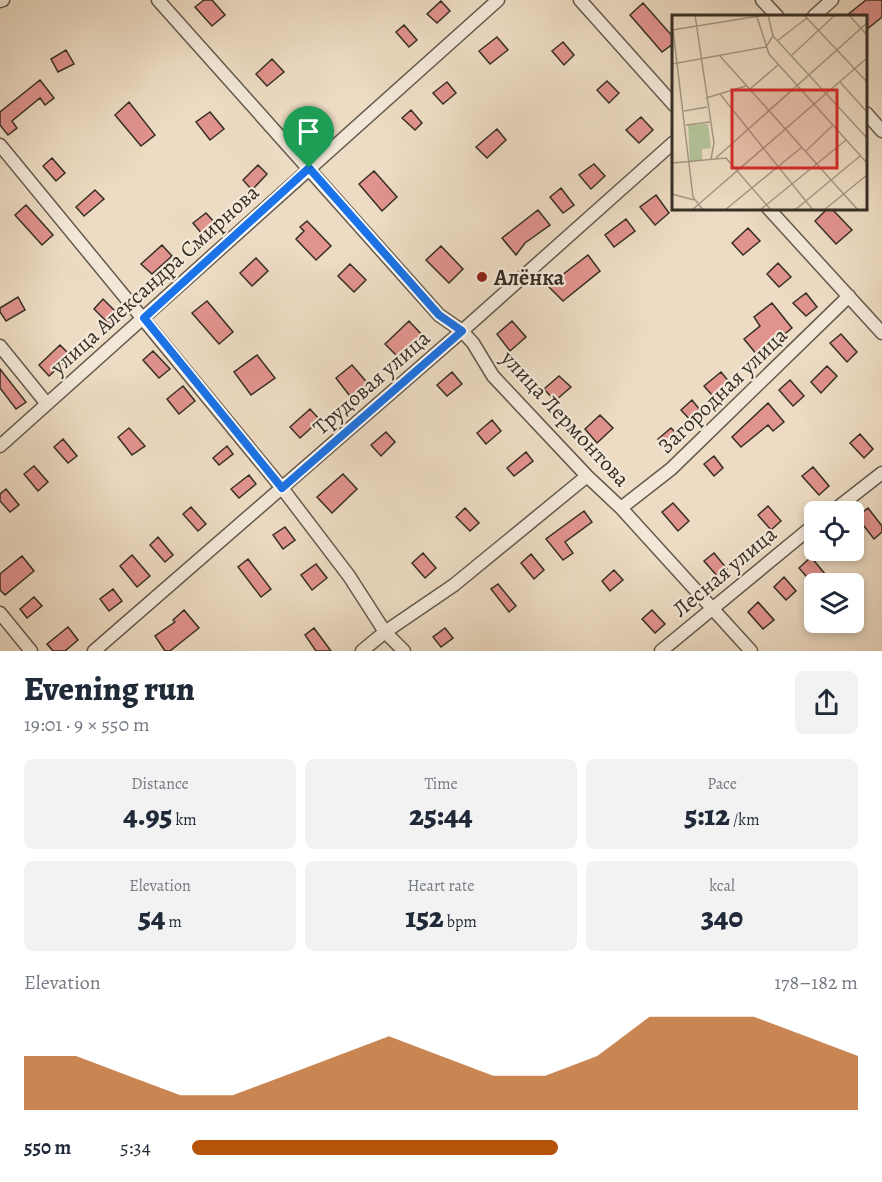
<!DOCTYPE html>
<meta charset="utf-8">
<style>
body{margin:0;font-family:Alegreya,serif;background:#f2f2f3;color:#1f2937;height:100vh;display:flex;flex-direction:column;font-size:22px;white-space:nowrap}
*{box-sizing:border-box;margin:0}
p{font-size:20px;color:#747a83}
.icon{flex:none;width:33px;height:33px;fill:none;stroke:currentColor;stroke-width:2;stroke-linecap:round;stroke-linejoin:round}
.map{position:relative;height:651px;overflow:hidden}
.drawer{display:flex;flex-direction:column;background:#fff;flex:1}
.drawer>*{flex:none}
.tools{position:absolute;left:804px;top:501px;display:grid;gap:12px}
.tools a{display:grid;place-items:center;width:60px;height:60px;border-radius:9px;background:#fff;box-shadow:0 3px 9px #0003;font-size:30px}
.pin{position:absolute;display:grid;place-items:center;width:51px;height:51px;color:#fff;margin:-62px -26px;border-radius:50% 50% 50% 0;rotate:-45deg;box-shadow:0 0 6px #0007}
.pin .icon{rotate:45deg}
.round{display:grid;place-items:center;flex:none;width:63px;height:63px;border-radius:9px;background:#f2f2f3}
.summary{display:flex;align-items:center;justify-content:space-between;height:102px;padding:0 24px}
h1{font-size:33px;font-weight:800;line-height:45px}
.figures{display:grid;grid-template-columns:repeat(3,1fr);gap:9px;height:102px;padding:6px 24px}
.figures div{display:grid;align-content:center;border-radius:9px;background:#f2f2f3;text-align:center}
.figures b{font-size:30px;font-weight:800}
.figures small{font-size:16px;font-weight:400}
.figures p{font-size:16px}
.chart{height:168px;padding:12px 24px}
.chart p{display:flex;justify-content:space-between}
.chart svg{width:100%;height:108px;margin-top:6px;fill:#b45309;opacity:.7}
ul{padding:0 24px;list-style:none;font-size:20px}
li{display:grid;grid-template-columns:96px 72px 1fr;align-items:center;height:45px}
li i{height:15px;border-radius:8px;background:#b45309}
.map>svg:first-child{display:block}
.building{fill:#e1938e;stroke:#372f26;stroke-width:1.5}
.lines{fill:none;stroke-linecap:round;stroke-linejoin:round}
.minor-casing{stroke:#645a4d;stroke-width:15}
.minor{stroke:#f3e8d8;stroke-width:12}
.route-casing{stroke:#fff;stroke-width:12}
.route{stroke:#1a73e8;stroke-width:8}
.poi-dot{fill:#8f2418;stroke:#f3e8d8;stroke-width:2}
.labels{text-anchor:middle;stroke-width:4.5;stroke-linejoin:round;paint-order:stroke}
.poi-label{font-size:22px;font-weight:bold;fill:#372f26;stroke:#f3e8d8;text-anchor:start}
.street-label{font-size:22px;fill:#372f26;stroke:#f3e8d8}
.inset-road{fill:none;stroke:#a49784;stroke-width:1.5}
.view{fill:#d62828;fill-opacity:0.15;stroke:#d62828;stroke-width:3}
.inset-edge{fill:none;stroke:#372f26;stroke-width:3}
</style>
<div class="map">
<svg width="882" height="651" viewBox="0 0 882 651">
<rect width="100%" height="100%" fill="#eddcc3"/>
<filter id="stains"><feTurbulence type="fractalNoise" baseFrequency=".00333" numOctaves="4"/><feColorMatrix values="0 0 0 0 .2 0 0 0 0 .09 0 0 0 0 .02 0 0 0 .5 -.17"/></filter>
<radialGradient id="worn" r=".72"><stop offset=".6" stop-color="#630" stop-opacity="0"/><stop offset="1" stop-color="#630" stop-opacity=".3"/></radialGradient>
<path class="building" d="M204,0H212L225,15L212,26L195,7Z
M866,0H882V17L866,30V16H846Z
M441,1L450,11L437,23L427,14Z
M643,3L674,38V43L662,52L630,15Z
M404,25L417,40L409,47L396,32Z
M497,37L508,50L490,64L479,51Z
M563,42L574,55L564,65L552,51Z
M66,50L74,64L58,72L51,59Z
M272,59L284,72L267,86L256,74Z
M40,80L54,98L45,105L40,98L12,121L17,128L8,135L0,125V112Z
M607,81L619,93L609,103L597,90Z
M447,82L456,93L443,104L433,93Z
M129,102L155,135L141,146L115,115Z
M411,110L422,123L415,130L402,118Z
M210,112L224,129L210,140L196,122Z
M316,116L324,124L311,136L303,127Z
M641,117L653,130L639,143L626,130Z
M497,129L506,140L487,158L476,147Z
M52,158L65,173L56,181L43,166Z
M594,164L605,176L591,189L579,175Z
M258,165L267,174L252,190L243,180Z
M374,171L397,197L382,211L359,184Z
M561,188L574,205L563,213L550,197Z
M95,190L104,199L84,216L76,207Z
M656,195L669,213L655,225L640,207Z
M26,205L53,235L42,245L15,215Z
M828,208H831L852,230L836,244L815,221Z
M538,210L550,225L525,243L516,255L502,238Z
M206,213L215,223L202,234L193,223Z
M626,219L635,231L614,247L605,235Z
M307,221L331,246L316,260L296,239L304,231L300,227Z
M748,228L760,241L743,255L732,243Z
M162,245L172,256L152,274L141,264Z
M441,246L463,269L449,283L426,260Z
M588,255L600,271L563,301L548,286Z
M256,258L268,271L252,286L240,273Z
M778,263L791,277L779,287L767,274Z
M350,264L366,280L354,292L338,276Z
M806,293L817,307L806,316L793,303Z
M18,297L25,310L6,321L0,312V308Z
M103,299L119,315L110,325L94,309Z
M207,301L233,332L219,344L192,313Z
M772,303L792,328L758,356L744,339L760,326L754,317Z
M409,321L424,337L400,359L385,344Z
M512,321L526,337L510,351L497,334Z
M841,334L857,352L847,362L830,343Z
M60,345L71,356L49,376L39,365Z
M153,351L170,369L159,378L143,360Z
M257,355L275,378L251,395L234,372Z
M352,365L370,386L353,400L336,378Z
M827,366L837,376L821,393L811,382Z
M0,369L26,402L16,409L0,388Z
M452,372L462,384L447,396L437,385Z
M721,372L735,389L719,403L704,386Z
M559,376L571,387L555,401L544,389Z
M790,380L804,396L793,406L779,390Z
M183,386L195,401L179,414L167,399Z
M692,400L704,415L694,424L681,410Z
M768,403L784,422L773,431L768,425L741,447L732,437Z
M310,409L320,420L300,438L290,427Z
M600,415L613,428L597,443L585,429Z
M492,420L501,431L486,444L477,433Z
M129,428L145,446L132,455L118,437Z
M671,428L680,437L666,449L658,439Z
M386,432L395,442L381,456L371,445Z
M860,434L873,449L864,458L850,443Z
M63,439L77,456L68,463L54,447Z
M227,446L233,454L219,465L213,458Z
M526,452L533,461L514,476L507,468Z
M714,456L723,468L714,476L704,464Z
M34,466L48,482L38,491L24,474Z
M813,467L829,486L819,495L802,476Z
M343,474L357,489L332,513L317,497Z
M249,475L256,484L239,498L231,489Z
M6,489L19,505L10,512L0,501V494Z
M673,503L689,521L678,531L662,512Z
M768,506L781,521L771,530L758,515Z
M191,507L206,524L198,531L183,514Z
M465,508L479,523L470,531L456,517Z
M868,508L882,526V532L874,539L857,517Z
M584,511L592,522L565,542L573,553L563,560L546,539Z
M285,527L295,540L283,549L273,535Z
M158,537L173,555L165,562L150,545Z
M423,553L436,568L425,578L412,563Z
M714,553L727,569L718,577L704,561Z
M531,554L544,570L534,579L521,563Z
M132,555L150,576L137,587L120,566Z
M22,556L34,571L5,595L0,590V574Z
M811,557L825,574L813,584L799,568Z
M248,559L271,589L261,597L238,567Z
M316,564L327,578L312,590L301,575Z
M614,570L623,580L610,591L602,581Z
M784,577L796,591L786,600L774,587Z
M498,584L516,606L509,612L491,589Z
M113,589L122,601L109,611L100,599Z
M34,597L42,606L27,618L20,609Z
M758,602L774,620L763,629L748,612Z
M184,610L199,628L170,651H165L155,636L175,622L173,620Z
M652,610L665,624L655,633L642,619Z
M68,627L78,640L65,651H53L47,644Z
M314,628L331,651H316L305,635Z
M445,628L453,638L441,647L433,637Z"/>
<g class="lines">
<g class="minor-casing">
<path id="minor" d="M158,0L439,315L462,331L473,343L493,376L587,476L621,508L751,651
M580,0L674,105
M762,0L777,16
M0,1L3,0
M814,16L832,0
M866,113L882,131
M0,145L282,488L349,576L385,632L404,651
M768,208L882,333
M0,346L47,404
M0,446L498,0
M621,508L671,469L849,296
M832,512L882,473
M0,613L31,651
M94,651L462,331L674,142
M362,651L385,632L454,585L587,476
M661,651L814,525"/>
</g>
<use href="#minor" class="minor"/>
</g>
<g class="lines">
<g class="route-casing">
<path id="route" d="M309,168L439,315L462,331L282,488L144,318Z"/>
</g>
<use href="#route" class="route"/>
</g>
<circle class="poi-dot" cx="482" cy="277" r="6"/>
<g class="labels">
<g class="poi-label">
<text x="494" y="285">Алёнка</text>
</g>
<g class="street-label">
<text transform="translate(154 279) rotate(-42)" y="8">улица Александра Смирнова</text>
<text transform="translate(371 382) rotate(-41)" y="8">Трудовая улица</text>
<text transform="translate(722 390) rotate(-44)" y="8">Загородная улица</text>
<text transform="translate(566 418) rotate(47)" y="8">улица Лермонтова</text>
<text transform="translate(724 571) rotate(-40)" y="8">Лесная улица</text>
</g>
</g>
<g transform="translate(672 15)">
<rect width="195" height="195" fill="#eddcc3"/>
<path d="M36,109L39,133L30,134V145L18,148L16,110Z" fill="#b3c298"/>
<path class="inset-road" d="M23,0L42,128L39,144M96,0L101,21L195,123M132,0L195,67M177,0L195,20M85,2L97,39L195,148M0,15L94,0M1,15L21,182L31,195M105,26L135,3M120,40L163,0M48,41L186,195M0,49L94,32L101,21M168,67L195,97M78,74L106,50M48,79L141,195M34,83L74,71M12,96L35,92M14,110L38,107M134,136L161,110M44,143L195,8M0,148L54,143L99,195M0,179L22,185M20,195L195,43M53,195L130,132M88,195L174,125M123,195L188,141M152,195L195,160"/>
<path class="view" d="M60,75H165V153H60Z"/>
<rect width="195" height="195" class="inset-edge"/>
</g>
<rect width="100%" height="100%" filter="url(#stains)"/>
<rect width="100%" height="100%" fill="url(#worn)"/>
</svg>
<div class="tools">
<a><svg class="icon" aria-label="locate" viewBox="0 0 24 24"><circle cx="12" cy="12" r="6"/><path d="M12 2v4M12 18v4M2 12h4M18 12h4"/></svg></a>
<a><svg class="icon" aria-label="layers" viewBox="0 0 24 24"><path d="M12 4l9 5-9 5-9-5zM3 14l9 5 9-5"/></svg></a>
</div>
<div class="pin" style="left:309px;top:168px;background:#1e9e55"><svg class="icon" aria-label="arrive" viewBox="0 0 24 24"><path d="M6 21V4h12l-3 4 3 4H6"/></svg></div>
</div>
<section class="drawer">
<div class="summary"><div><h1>Evening run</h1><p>19:01 · 9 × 550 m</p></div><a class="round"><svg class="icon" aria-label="share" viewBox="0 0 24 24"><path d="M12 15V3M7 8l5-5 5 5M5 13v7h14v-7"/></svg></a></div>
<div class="figures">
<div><p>Distance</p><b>4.95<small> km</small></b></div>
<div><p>Time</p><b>25:44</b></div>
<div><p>Pace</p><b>5:12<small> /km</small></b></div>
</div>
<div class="figures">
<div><p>Elevation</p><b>54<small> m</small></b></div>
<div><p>Heart rate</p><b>152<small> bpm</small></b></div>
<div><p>kcal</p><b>340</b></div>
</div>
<div class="chart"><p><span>Elevation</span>178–182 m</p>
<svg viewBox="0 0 160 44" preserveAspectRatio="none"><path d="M0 44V22L10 22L20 30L30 38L40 38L50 30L60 22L70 14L80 22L90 30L100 30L110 22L120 6L130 6L140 6L150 14L160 22V44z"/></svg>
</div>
<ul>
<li><b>550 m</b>5:34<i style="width:55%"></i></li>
</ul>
</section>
